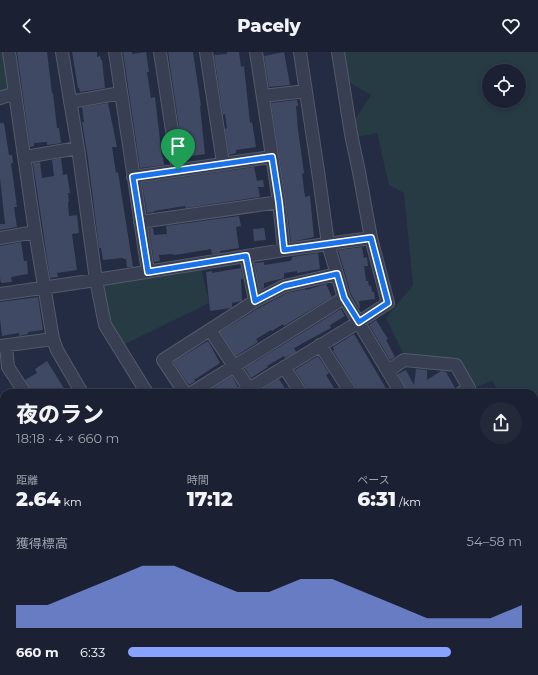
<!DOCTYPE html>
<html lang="ja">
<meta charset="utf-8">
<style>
body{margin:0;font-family:Montserrat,"Noto Sans JP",sans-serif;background:#24293a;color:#f1f3f6;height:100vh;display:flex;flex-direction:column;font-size:15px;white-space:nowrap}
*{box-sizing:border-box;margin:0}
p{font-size:13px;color:#a0a3ac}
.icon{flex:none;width:22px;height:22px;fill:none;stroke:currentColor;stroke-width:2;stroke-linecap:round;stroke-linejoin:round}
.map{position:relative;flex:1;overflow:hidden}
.drawer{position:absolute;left:0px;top:337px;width:538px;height:286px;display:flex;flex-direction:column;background:#1b2132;border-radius:12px 12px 0 0;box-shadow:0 2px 6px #0003,0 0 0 1px #393e4d}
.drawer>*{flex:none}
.fabs{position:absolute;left:482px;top:12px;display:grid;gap:8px}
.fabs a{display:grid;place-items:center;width:44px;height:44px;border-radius:50%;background:#1b2132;box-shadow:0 2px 6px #0003,0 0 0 1px #393e4d;font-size:20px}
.pin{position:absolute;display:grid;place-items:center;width:34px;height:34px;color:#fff;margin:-41px -17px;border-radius:50% 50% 50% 0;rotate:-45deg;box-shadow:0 0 4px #0007}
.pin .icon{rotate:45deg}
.round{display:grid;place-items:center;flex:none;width:42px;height:42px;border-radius:21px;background:#24293a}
.overview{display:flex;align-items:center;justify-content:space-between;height:68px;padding:0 16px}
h1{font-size:22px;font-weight:800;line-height:30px}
.metrics{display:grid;grid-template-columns:repeat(3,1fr);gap:6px;height:68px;padding:4px 16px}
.metrics div{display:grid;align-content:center}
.metrics b{font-size:20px;font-weight:800}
.metrics small{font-size:11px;font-weight:400}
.metrics p{font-size:11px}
.chart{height:112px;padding:8px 16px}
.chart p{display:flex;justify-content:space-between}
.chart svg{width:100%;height:72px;margin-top:4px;fill:#88a3ff;opacity:.7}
ul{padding:0 16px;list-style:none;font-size:13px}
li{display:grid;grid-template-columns:64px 48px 1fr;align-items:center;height:30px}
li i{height:10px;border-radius:5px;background:#88a3ff}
header{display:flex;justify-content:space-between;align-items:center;height:52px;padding:0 16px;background:#1b2132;font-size:18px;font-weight:800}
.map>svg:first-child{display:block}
.green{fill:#263b44;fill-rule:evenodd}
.building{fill:#404963}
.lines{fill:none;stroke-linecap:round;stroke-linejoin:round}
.minor-casing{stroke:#545a6c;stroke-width:14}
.minor{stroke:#393f52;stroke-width:12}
.route-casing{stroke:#fff;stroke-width:8}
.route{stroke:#1a73e8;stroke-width:5}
</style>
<header><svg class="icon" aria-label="back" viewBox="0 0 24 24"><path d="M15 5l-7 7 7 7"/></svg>Pacely<svg class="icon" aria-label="heart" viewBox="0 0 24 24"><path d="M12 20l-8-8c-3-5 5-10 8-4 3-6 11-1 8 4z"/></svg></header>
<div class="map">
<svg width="538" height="623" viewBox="0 0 538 623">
<rect width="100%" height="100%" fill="#242c43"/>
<path class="green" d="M0,0H9L15,41L0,46Z
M345,0H538V370L534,364V341H499L492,328L475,336L456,306L404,303L386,266L413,233L404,141L389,133L377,81L357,85L354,69L371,43L347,29ZM489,19H519V49H489Z
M200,211L209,251L119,295L105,273L96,228Z"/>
<path class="building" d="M17,0H47L52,41H53L57,76H59L61,91L47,93V90L34,91V94L30,95Z
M72,0H97V5L100,4L101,8H102L105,36L80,40L79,36H78Z
M123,0H132V2L146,0L149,20H147L151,46L155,45L162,105H163L164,113L140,116Z
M168,0H193L201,54H200L205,102L186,105V108L184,109Z
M227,0H239L241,15L244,14L250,71L252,70L256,95L236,98V101L229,103L225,77L227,76L225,62L223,63L214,3L227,2Z
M284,0L290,33L269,35L264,4Z
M297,48L298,54H296L298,78L304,121L302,122L305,145L310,144L314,185L291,190L286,149L271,51Z
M108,51L117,95H112L116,121L118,120L133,215H127L126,207H124L123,206L103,208L101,196H99L88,107L82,70H84L82,55Z
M0,71H4L9,103H12L13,111H11L17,155H14L17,175L0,178V172H5L0,126Z
M61,106L63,123L67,122L70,141H68L69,150H68L69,164L77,163L79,181L72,182L77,218L57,221L58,225L50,226L33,111L40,110L42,126L54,124L52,108Z
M254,115L257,129L263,128L264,135H258L260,145L186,156L185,154L154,159V160L147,161L142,131Z
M239,164L241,174L236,175L239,196L220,199V201L212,202L211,197L181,202L174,203L173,202L159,203L160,209L154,210L149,176H153L154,183L167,182L166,174Z
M264,176L266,188L254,189L253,177Z
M21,190L24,209H27L28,222L11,225L12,230L1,231L0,226V194Z
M362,195L364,206L367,205L368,214H364L366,229H368L369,234L371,233L372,240H374L375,247L359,249L360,256H359L351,242L338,198Z
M318,201L320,217L297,221V219L284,221V226L264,231V236L260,238L255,211L264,210V213L290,209L292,207V205Z
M241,216L243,227H241L242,249L232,251V255L231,256L210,259L206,220L212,219V221Z
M326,232L332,245L284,274L283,272L272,279L271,278L256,287L258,290L236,304L220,280L259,256L287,241L305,237L306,238Z
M38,245L43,278L28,280V282L19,284V281L2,284L0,267V250Z
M341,257L345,264L330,273L331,276L294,296L296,300L285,306L284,304L267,314L268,315L251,326L245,316Z
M376,268L388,287L386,288L395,305L390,308L369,273Z
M354,282L387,338L381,341H358L357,337L333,299L334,298L333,295Z
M208,289L220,311L194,328L195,329L189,333L173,310Z
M318,304L329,321L326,323L337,341H308L307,337L295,318Z
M47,309L65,338L60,341H32L25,328L37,321L35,317Z
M416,317L427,318V328L441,319L446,320L455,336L448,341H445L443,337L437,341H426L423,337L418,340L419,341H408L398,322L406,318L414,333Z
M232,324L238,335L227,341H205Z
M279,327L288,341H259V339Z"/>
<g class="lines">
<g class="minor-casing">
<path id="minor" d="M9,0L35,180L53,287L57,298L82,341
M62,0L78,96L96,228L105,273L147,341
M115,0L148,220
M160,0L178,118
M206,0L223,111
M300,0L319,126L328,192L344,246L401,341
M263,44L306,39
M0,46L15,41
M70,50L121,41
M25,105L78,96
M133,125L271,105
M140,170L279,150
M0,186L35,180
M284,198L371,186
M246,204L255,249
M0,242L96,228L284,198L279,150L256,0
M210,278L252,341
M6,293L8,315L25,341
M320,293L351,341
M0,294L53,287
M284,315L301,341
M388,319L404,308L456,313L469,336L461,341
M185,341L163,308L255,249L284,234L337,222
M191,341L344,246
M242,341L359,270L388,251L371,186L359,120L351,82L338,0
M534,376L538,382
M0,388L4,385
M534,422L538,419
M0,450L4,447
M0,465L4,471
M534,477L538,474
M0,508L4,506
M534,532L538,529
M0,567L4,564
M534,585L538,582
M534,602L538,609
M273,619L276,623
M319,619L321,623
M349,619L351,623
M2,623L8,619
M121,623L128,619
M209,623L215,619
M381,623L388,619
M473,623L479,619
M531,623L538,619"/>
</g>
<use href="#minor" class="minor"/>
</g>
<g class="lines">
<g class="route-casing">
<path id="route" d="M272,105L279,150L284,198L371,186L388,251L359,270L344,246L337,222L284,234L255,249L246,204L148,220L133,125Z"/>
</g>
<use href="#route" class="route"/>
</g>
</svg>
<div class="fabs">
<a><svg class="icon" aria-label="locate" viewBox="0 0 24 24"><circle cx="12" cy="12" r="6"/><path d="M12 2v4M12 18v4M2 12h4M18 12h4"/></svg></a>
</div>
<div class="pin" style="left:178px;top:118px;background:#1e9e55"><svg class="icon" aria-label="arrive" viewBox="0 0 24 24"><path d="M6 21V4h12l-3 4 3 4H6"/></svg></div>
<section class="drawer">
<div class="overview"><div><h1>夜のラン</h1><p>18:18 · 4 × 660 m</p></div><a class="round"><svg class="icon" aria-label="share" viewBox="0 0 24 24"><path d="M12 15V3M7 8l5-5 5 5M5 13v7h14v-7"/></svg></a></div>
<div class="metrics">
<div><p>距離</p><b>2.64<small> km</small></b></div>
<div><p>時間</p><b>17:12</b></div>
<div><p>ペース</p><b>6:31<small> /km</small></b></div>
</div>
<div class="chart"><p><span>獲得標高</span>54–58 m</p>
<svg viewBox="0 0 160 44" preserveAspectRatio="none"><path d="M0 44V30L10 30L20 22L30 14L40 6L50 6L60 14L70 22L80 22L90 14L100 14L110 22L120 30L130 38L140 38L150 38L160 30V44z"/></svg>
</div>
<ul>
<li><b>660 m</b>6:33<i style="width:82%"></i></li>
</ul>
</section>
</div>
